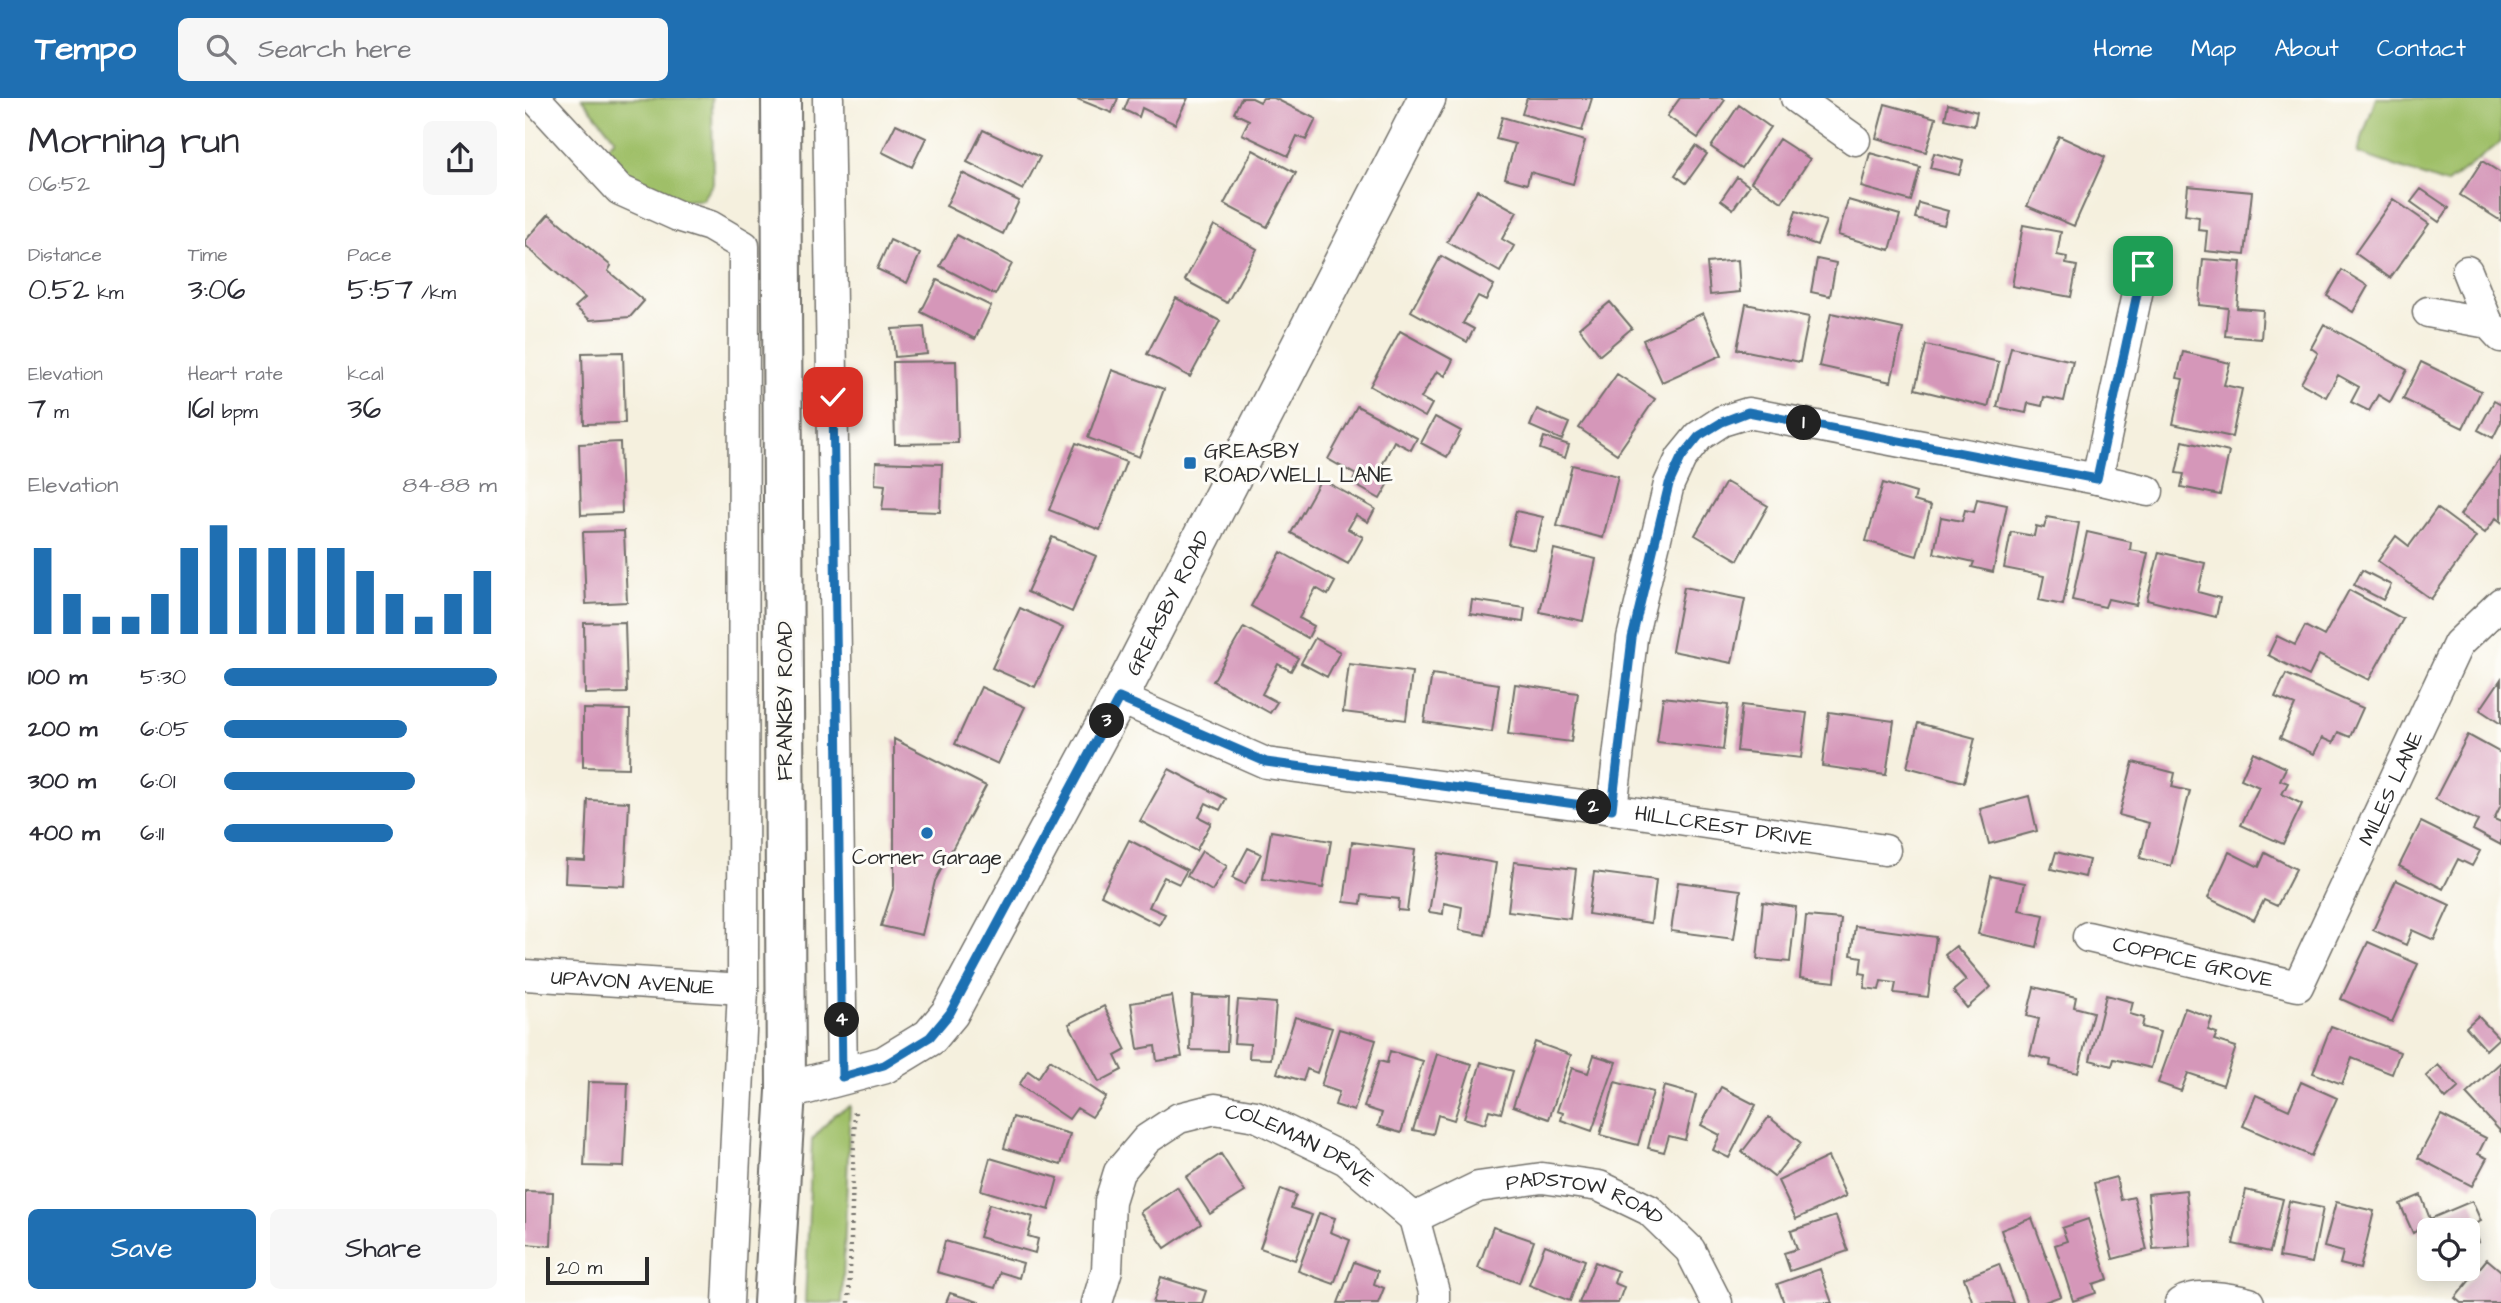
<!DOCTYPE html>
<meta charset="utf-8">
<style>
body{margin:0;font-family:"Architects Daughter",sans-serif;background:#f7f7f7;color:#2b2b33;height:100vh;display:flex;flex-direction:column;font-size:26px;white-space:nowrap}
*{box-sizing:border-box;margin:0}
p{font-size:23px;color:#7c7c81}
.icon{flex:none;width:38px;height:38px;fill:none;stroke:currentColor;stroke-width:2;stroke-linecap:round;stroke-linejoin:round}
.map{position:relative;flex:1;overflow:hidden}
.side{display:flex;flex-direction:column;background:#fff;width:525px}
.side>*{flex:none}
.buttons{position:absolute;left:1892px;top:1120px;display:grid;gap:14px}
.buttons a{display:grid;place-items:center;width:63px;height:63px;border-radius:10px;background:#fff;box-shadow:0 4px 18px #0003;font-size:35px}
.scale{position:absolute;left:21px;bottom:18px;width:103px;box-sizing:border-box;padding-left:7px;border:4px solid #2b2b2b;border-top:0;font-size:19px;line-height:24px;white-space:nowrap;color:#2b2b2b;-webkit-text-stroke:5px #fdfcf7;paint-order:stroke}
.pin{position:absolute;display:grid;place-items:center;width:60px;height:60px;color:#fff;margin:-30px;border-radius:14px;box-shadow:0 4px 10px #0006}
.km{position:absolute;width:35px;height:35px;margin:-18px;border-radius:50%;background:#222;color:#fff;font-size:19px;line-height:35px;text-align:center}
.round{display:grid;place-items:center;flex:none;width:74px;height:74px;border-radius:10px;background:#f7f7f7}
.head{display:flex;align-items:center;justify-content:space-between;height:119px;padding:0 28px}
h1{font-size:38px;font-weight:600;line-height:52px}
.figures{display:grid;grid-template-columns:repeat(3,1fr);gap:10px;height:119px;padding:7px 28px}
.figures div{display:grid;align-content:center}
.figures b{font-size:30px;font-weight:600}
.figures small{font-size:19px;font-weight:400}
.figures p{font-size:19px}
.chart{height:196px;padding:14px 28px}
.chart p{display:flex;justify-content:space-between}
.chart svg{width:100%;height:126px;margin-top:7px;stroke:#1f6fb2;stroke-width:6}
.cta{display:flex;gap:14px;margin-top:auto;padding:14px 28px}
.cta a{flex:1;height:80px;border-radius:10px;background:#1f6fb2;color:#fff;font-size:28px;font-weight:600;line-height:80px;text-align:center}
.cta a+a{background:#f7f7f7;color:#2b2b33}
ul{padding:0 28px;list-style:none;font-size:23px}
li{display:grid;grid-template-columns:112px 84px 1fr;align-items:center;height:52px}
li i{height:18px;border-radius:9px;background:#1f6fb2}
header{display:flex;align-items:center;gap:42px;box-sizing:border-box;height:98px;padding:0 35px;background:#1f6fb2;color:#fff}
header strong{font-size:33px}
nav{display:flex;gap:38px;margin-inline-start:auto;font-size:24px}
.search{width:490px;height:63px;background:#f7f7f7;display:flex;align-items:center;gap:18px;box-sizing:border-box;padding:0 24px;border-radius:10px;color:#7c7c81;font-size:26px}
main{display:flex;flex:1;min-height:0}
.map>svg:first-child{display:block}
.green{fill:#9fbf67;stroke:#657549;stroke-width:2}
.building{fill:#d597b9}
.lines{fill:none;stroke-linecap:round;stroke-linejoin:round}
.minor-casing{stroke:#72706a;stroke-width:33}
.tertiary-casing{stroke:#72706a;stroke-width:40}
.secondary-casing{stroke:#72706a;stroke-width:42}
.path{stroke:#72706a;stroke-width:4.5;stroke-dasharray:2 5;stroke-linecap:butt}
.minor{stroke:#fff;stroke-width:30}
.tertiary{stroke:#fff;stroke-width:37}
.secondary{stroke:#fff;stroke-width:38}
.route-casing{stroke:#fff;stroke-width:14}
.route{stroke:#1f6fb2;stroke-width:9}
.poi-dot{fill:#1f6fb2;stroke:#fdfcf7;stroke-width:2.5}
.labels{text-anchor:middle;stroke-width:6;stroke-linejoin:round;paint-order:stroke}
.poi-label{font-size:21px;fill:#2b2b2b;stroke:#fdfcf7;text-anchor:start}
.street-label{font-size:21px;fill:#2b2b2b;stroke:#fdfcf7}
</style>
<header>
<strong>Tempo</strong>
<div class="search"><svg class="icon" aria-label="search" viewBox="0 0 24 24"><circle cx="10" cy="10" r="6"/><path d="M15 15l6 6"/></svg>Search here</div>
<nav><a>Home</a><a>Map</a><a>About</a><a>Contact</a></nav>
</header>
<main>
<section class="side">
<div class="head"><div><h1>Morning run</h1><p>06:52</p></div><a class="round"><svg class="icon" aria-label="share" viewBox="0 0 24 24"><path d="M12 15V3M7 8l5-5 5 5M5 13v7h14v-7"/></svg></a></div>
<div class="figures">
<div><p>Distance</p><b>0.52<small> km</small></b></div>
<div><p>Time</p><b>3:06</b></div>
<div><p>Pace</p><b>5:57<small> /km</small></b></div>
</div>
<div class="figures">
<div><p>Elevation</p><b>7<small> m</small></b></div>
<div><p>Heart rate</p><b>161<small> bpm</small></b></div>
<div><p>kcal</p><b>36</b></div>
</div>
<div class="chart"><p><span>Elevation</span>84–88 m</p>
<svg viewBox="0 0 160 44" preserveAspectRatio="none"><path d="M5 44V14M15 44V30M25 44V38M35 44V38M45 44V30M55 44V14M65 44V6M75 44V14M85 44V14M95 44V14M105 44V14M115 44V22M125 44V30M135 44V38M145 44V30M155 44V22"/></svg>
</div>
<ul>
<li><b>100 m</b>5:30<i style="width:100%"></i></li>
<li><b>200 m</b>6:05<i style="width:67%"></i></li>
<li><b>300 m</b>6:01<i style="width:70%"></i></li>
<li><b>400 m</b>6:11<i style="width:62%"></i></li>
</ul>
<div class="cta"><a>Save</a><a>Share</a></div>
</section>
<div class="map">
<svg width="1976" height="1205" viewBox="0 0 1976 1205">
<rect width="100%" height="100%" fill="#fdfcf7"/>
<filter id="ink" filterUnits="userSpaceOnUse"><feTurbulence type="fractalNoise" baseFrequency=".0143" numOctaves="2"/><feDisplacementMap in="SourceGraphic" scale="14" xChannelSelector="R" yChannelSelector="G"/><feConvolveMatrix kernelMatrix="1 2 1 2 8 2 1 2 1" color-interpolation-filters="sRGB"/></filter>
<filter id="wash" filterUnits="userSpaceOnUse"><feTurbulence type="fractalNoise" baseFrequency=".00686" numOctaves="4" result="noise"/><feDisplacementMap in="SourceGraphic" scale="28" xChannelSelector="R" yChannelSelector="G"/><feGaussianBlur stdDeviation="1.57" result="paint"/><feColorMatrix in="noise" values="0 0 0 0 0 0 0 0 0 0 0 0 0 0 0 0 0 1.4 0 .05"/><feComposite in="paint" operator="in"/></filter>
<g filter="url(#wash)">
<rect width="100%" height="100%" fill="#f5f0de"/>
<path class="green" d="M57,0H187L188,85L177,102L145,103L110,87L76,55L90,41Z
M1851,0H1976V44L1921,86L1832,55Z
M325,1008L317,1205H280L287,1042L309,1017Z"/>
<g id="blocks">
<path class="building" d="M550,0H593L587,15Z
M604,0H663L650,26L617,10L614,19L599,12Z
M716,0H727L735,4L738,0H749L791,21L781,42L772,38L763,58L717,36L724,22L709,15Z
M1002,0H1067L1057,33L997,16Z
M1155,0H1197L1200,2L1173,40L1142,18Z
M1360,6L1411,20L1401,54L1351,40Z
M1423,6L1452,14L1449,28L1420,21Z
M1214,7L1245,29L1217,70L1186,49Z
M977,19L1060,43L1048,86L1005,74L1002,86L980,80L990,46L971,41Z
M371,26L401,40L387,69L357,54Z
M458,32L515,59L498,92L442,64Z
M1534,38L1580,59L1549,128L1502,108Z
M1254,41L1285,61L1257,104L1226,84Z
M1171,48L1182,56L1161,85L1150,77Z
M728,52L771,75L742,129L699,106Z
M1345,55L1395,69L1386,103L1336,89Z
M1409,55L1438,63L1434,77L1405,70Z
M1957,63L1976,75V123L1935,97Z
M437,75L494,103L478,136L421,108Z
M1212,79L1224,88L1208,111L1196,102Z
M1663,88L1727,94L1720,157L1680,153L1682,133L1673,132L1674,119L1660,117Z
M1896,91L1924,110L1914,124L1886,104Z
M952,92L992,114L977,141L989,148L975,174L922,144Z
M1868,101L1904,126L1865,180L1830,155Z
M1323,102L1375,117L1365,152L1313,137Z
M1394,105L1423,113L1419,127L1390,120Z
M1271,113L1301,123L1292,147L1263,137Z
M24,116L86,168L83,173L119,203L105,219L65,222L50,209L60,200L0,147V143Z
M689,127L732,151L702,205L660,182Z
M1498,127L1536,134L1532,157L1542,159L1541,166L1552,168L1546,199L1487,188Z
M432,137L487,166L470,197L415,168Z
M365,142L395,156L382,185L352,171Z
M916,158L969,187L961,202L953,198L938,225L949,231L942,244L886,213Z
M1292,161L1311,165L1305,198L1286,194Z
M1678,161L1716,164L1712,210L1738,212L1736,241L1700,238L1703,210L1674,207Z
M1213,162L1215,194L1185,197L1182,165Z
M1817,172L1843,188L1828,214L1802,198Z
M412,182L466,208L450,241L396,214Z
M651,200L695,223L665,279L622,256Z
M1085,204L1107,230L1075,257L1054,230Z
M1221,206L1284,219L1275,264L1212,251Z
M1178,215L1197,257L1137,284L1118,242Z
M1306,215L1378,231L1366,284L1294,268Z
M1799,226L1882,272L1865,304L1853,297L1844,313L1826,304L1834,289L1813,277L1801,299L1776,285L1793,255L1786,250Z
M399,229L402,256L370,259L367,231Z
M875,233L928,262L920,278L912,273L896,300L907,306L900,319L845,288Z
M1401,247L1474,264L1463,309L1390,291Z
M1486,249L1548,263L1539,303L1519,299L1517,308L1503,305L1501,315L1472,309Z
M98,254L100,325L59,326L57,255Z
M1658,254L1705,265L1699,287L1717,291L1707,339L1648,326L1658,281L1652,280Z
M431,263L433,345L370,346L368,264Z
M1896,264L1956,293L1938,330L1878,301Z
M587,272L639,291L614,359L563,340Z
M1092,276L1130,301L1092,356L1054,330Z
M1969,303L1976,307V324L1968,340L1953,332Z
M832,308L892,340L886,352L869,343L854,373L867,380L855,401L827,385L831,377L803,361Z
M1012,311L1044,325L1037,342L1005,328Z
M910,319L936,333L922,359L896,345Z
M1019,339L1044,347L1040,360L1015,351Z
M1658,343L1704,354L1695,397L1656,389L1659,376L1651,375Z
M95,344L97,415L56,417L54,346Z
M551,345L601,364L575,432L524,412Z
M1976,360V424L1971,420L1960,435L1935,417Z
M351,364L417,366L415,414L357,412L360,387L350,386Z
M1047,367L1093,378L1078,440L1032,428Z
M796,381L850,411L843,424L831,417L823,431L838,439L823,466L766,435Z
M1201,384L1243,408L1213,462L1170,437Z
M1358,385L1391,395L1389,403L1406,408L1392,458L1341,443Z
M1452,401L1482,407L1468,474L1447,469L1449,464L1409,455L1416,419L1437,423L1440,412L1449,414Z
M1912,410L1951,439L1906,501L1853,463L1871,438L1884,448Z
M991,413L1018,419L1010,452L983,446Z
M1522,419L1554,425L1538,507L1514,502L1519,478L1479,470L1486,434L1509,438L1511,428L1519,430Z
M99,433L102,504L61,506L58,434Z
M1562,434L1606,444L1605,452L1623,455L1611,507L1583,501L1580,509L1547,502Z
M527,439L571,458L547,514L502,494Z
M1029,451L1071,461L1058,523L1015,514Z
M756,454L810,484L803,497L791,490L774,520L789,528L783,540L726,508Z
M1634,454L1680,465L1673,494L1695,500L1691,519L1622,502Z
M1837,472L1866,487L1858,502L1829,487Z
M1159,489L1220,501L1207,565L1147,553Z
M1824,492L1878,521L1844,582L1794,557L1784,578L1743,557L1752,538L1770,547L1780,528L1799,538Z
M947,502L1000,510L998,524L945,516Z
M495,510L538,530L510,589L467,570Z
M100,524L102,595L60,596L59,525Z
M719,529L773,560L766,573L753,566L737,596L752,604L745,615L688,583Z
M790,540L815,554L802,579L776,565Z
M824,566L887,574L881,622L818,614Z
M907,576L974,586L967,634L899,624Z
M1761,576L1838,610L1825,639L1813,634L1808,645L1797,640L1789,656L1755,640L1770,607L1750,599Z
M1976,581V626L1955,612Z
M990,586L1053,595L1046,644L983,636Z
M456,589L500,609L473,666L430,646Z
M1138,599L1203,607L1198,652L1132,644Z
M1217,607L1282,615L1276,660L1212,653Z
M58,611L105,612L104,670L58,669Z
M1304,614L1369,623L1361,677L1297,668Z
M1393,625L1450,640L1439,684L1382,669Z
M1943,637L1976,655V707L1969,721L1976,724V747L1948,732L1953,723L1910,701Z
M369,641L461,688L410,783L397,837L356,828L369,788Z
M1728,654L1761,670L1755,682L1763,685L1757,696L1777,706L1758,746L1716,727L1734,689L1716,681Z
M1608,664L1650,675L1647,689L1665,693L1646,768L1615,760L1624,725L1594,717Z
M644,671L701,701L695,712L681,705L674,719L686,725L671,753L615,723Z
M1504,698L1512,733L1464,746L1455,711Z
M63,702L104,704L100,788L40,785L41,762L60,763Z
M1896,724L1955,753L1947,768L1933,761L1918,791L1874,768Z
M746,733L806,743L798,790L738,781Z
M604,742L662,772L654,786L639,779L632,792L624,809L640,816L634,827L576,797Z
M827,744L890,752L882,813L873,812L874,801L837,797L836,806L819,804Z
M723,750L736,756L720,786L707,780Z
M677,753L702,768L687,793L662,778Z
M1531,754L1564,762L1560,779L1526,771Z
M1704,754L1734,769L1740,755L1771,771L1752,808L1739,802L1729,822L1683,800Z
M914,755L971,765L960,837L934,832L937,809L919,805L918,816L904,814Z
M989,764L1051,771L1045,821L983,813Z
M1069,774L1131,782L1126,825L1063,816Z
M1466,778L1500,785L1494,812L1519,817L1512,849L1453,836Z
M1871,782L1925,807L1909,842L1887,832L1881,847L1848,832Z
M1153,784L1216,792L1209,841L1146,833Z
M1238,804L1271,809L1265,864L1232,861Z
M1281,818L1316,821L1310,884L1275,880Z
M1330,828L1411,839L1403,899L1369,895L1371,885L1356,883L1354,892L1339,890L1341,876L1335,875L1337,859L1326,857Z
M1843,844L1893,866L1867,924L1816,901Z
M1431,848L1466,889L1442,910L1428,893L1441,882L1420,857Z
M1509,889L1551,899L1549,909L1568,914L1553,975L1525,968L1526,962L1505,957L1514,921L1502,918Z
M1581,897L1608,904L1605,916L1619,920L1617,929L1635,934L1626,970L1589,961L1587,968L1565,962Z
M647,898L657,959L632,963L630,948L613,951L606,905Z
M667,898L704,900L702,953L665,952Z
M713,902L751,905L746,961L724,960L725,946L709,945Z
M579,908L601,952L590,958L597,972L574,984L544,926Z
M1660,910L1687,920L1683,932L1692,935L1689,942L1711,949L1698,987L1663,975L1656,993L1633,985Z
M1953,918L1974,940L1961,952L1941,929Z
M770,919L807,930L792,975L782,971L778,983L752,975Z
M1806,928L1875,954L1867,976L1827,960L1817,986L1788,975Z
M814,931L851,942L829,1013L810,1007L814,994L796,988Z
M1010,944L1046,957L1024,1021L988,1008Z
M865,953L898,963L876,1035L853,1028L857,1015L839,1009L854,963L862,965Z
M912,956L947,966L929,1022L913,1017L908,1036L888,1032Z
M1069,957L1091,964L1067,1033L1036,1022L1038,1015L1032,1013L1047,970L1063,975Z
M525,962L581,999L567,1019L552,1010L544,1021L494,987L503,973L513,980Z
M956,964L988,973L976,1015L964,1012L960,1026L939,1020Z
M1976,964V1034L1941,996Z
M1913,967L1934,989L1921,1001L1901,978Z
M63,984L103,985L99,1069L59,1068Z
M1090,984L1128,994L1113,1047L1075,1037Z
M1776,984L1812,1000L1786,1058L1718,1028L1731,997L1764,1012Z
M1139,988L1171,997L1160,1042L1144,1038L1139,1054L1123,1050Z
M1196,989L1231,1007L1204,1060L1188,1052L1195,1037L1176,1027Z
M1916,1017L1961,1040L1953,1056L1962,1060L1947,1088L1893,1060Z
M488,1019L545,1036L536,1067L479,1050Z
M1244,1019L1276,1045L1249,1079L1217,1054Z
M696,1056L720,1094L685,1116L661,1079Z
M1303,1059L1321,1098L1271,1121L1253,1083Z
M465,1060L533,1080L524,1112L456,1092Z
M1591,1079L1596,1102L1609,1099L1622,1152L1588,1161L1569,1085Z
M652,1089L676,1126L640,1150L615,1114Z
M756,1091L771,1097L766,1110L787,1117L770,1162L735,1150Z
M1661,1092L1666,1148L1628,1151L1623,1096Z
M1721,1092L1758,1101L1745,1154L1708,1146Z
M0,1093L28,1094L26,1148L0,1146Z
M1896,1097L1905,1121L1947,1103L1956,1123L1947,1127L1954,1144L1942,1149V1132H1904V1159L1893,1132L1888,1135L1875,1106Z
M1764,1103L1798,1110L1787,1165L1754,1159Z
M1811,1104L1849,1113L1835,1171L1815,1166L1818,1154L1799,1149Z
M464,1106L508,1119L503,1138L513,1141L510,1155L454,1139Z
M794,1115L810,1120L805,1134L825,1142L809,1186L773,1173Z
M1311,1118L1323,1153L1265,1173L1259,1155L1272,1151L1266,1133Z
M1507,1120L1536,1198L1517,1205H1502L1476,1132Z
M1563,1121L1583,1181L1568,1186L1571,1195L1548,1203L1530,1147L1542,1143L1537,1130Z
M968,1129L1009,1143L994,1185L953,1170Z
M420,1143L498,1165L494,1180L475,1174L470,1190L412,1174Z
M1020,1147L1060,1162L1045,1203L1004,1187Z
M1962,1161L1976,1173V1205H1936L1930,1200Z
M829,1164L853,1173L849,1186L859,1190L853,1205H813Z
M1070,1164L1093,1173L1089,1185L1099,1189L1093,1205H1054Z
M1474,1166L1488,1205H1448L1439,1180Z
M1295,1171L1307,1205H1259L1252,1186Z
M636,1179L681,1193L677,1205H628Z
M425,1195L454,1204V1205H421Z"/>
</g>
</g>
<g filter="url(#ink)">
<use href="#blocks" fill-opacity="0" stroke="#72706a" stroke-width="2"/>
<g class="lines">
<g class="minor-casing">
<g id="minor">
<path d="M10,0L95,92L153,118L185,128L219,148L218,891L203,1205"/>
<path d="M303,0L317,979"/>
<path d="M1271,0L1330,42"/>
<path d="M1942,173L1963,225"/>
<path d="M1903,214L1963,225L1976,239"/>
<path d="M1572,381L1623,393"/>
<path id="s1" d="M594,600L741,665L1087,711L1360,752"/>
<path d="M1087,711L1107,540L1144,386L1156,360L1174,338L1197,323L1223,315L1572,381L1618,168"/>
<path id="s2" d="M1563,839L1773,888L1933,546L1976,505"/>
<path id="s3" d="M0,877L218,891"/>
<path id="s4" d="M889,1120L953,1089L1017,1080L1074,1088L1124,1112L1165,1152L1192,1205"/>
<path d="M889,1120L909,1194V1205"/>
<path id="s5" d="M572,1205L582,1172L585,1103L594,1074L622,1041L654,1020L690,1011L731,1018L821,1062L889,1120"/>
<path d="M1655,1205C1671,1194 1705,1200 1724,1205"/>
</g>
</g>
<g class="tertiary-casing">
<g id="tertiary">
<path id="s6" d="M261,993L359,967L405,939L425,915L594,600L902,0"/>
</g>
</g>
<g class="secondary-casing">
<path id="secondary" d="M248,1205L261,993L256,0"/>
</g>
<path class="path" d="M324,1205L330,1010"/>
<use href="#minor" class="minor"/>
<use href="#tertiary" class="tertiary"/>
<use href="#secondary" class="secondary"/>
</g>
</g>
<g class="lines" filter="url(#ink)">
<g class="route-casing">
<path id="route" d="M308,299L317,979L359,967L405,939L425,915L594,600L741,664L1087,711L1107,540L1144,386L1156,360L1174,338L1197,324L1223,314L1572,381L1618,168"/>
</g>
<use href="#route" class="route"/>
</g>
<g class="poi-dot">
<rect x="658" y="358" width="14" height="14" rx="3.5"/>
<circle cx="402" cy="735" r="7"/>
</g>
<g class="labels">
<g class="poi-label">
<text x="679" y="360">GREASBY<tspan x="679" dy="24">ROAD/WELL LANE</tspan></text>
<text x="402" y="766" text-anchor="middle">Corner Garage</text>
</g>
<g class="street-label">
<text dy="7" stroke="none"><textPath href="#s6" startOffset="651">GREASBY ROAD</textPath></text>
<text transform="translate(260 603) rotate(-90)" y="7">FRANKBY ROAD</text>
<text dy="7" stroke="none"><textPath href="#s2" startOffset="434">MILES LANE</textPath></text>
<text dy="7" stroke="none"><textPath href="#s1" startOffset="623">HILLCREST DRIVE</textPath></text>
<text dy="7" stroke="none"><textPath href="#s2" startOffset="108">COPPICE GROVE</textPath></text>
<text dy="7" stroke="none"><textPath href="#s3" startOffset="108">UPAVON AVENUE</textPath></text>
<text dy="7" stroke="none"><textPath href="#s5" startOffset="346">COLEMAN DRIVE</textPath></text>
<text dy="7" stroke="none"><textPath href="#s4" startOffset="182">PADSTOW ROAD</textPath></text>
</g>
</g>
</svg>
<div class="buttons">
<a><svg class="icon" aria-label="locate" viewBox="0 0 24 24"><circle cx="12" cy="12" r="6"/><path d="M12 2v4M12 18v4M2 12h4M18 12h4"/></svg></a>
</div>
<div class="scale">20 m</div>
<div class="pin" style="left:1618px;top:168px;background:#1e9e55"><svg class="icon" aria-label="arrive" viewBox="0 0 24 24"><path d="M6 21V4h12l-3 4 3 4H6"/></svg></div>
<div class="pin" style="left:308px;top:299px;background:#d93025"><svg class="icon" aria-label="check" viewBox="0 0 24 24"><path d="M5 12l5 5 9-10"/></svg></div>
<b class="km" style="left:1279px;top:325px">1</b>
<b class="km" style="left:1069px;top:709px">2</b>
<b class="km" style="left:582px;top:623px">3</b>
<b class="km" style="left:317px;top:922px">4</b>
</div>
</main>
